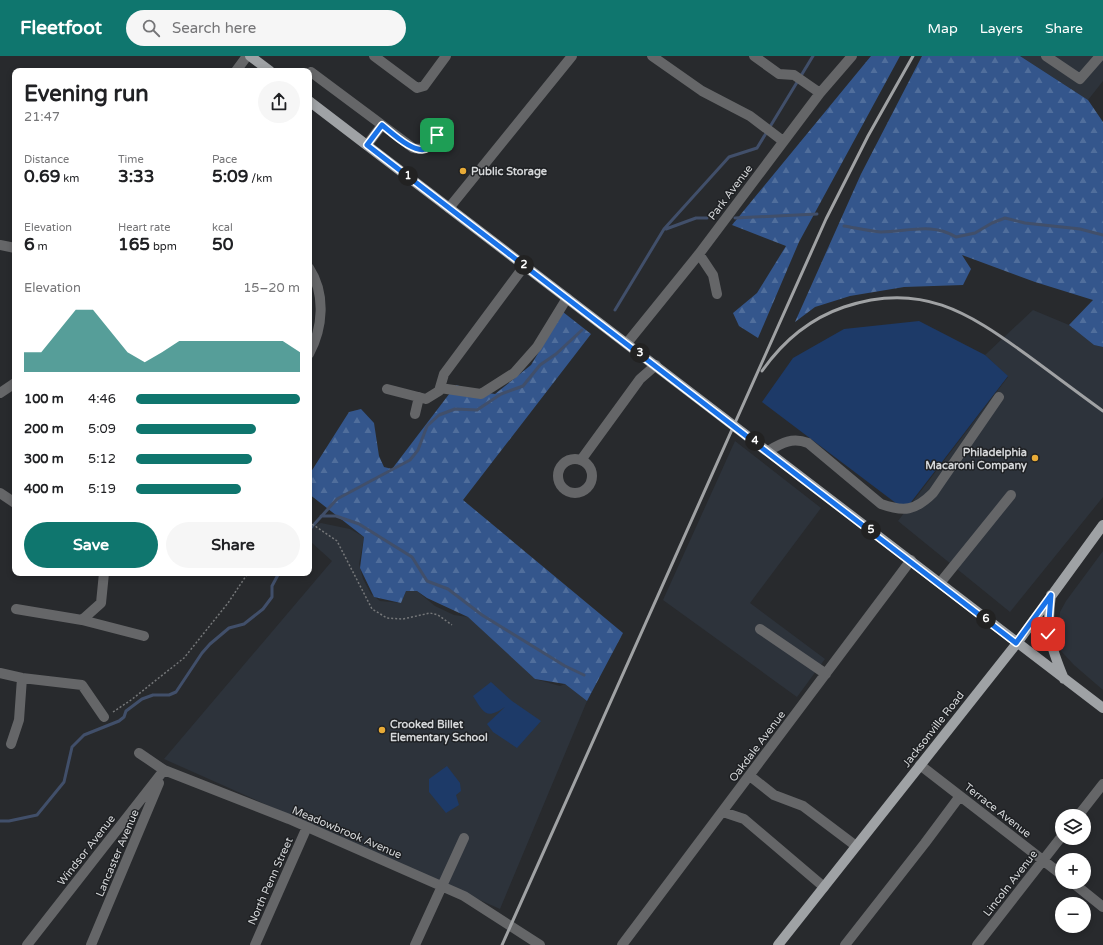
<!DOCTYPE html>
<meta charset="utf-8">
<style>
body{margin:0;font-family:"Varela Round",sans-serif;background:#f6f6f6;color:#202124;height:100vh;display:flex;flex-direction:column;font-size:15px;white-space:nowrap}
*{box-sizing:border-box;margin:0}
p{font-size:13px;color:#757577}
.icon{flex:none;width:22px;height:22px;fill:none;stroke:currentColor;stroke-width:2;stroke-linecap:round;stroke-linejoin:round}
.map{position:relative;flex:1;overflow:hidden}
.drawer{position:absolute;left:12px;top:12px;width:300px;height:508px;display:flex;flex-direction:column;background:#fff;border-radius:8px;box-shadow:0 2px 6px #0003}
.drawer>*{flex:none}
.controls{position:absolute;left:1055px;top:753px;display:grid;gap:8px}
.controls a{display:grid;place-items:center;width:36px;height:36px;border-radius:50%;background:#fff;box-shadow:0 2px 6px #0003;font-size:20px}
.pin{position:absolute;display:grid;place-items:center;width:34px;height:34px;color:#fff;margin:-17px;border-radius:8px;box-shadow:0 2px 6px #0006}
.km{position:absolute;width:20px;height:20px;margin:-10px;border-radius:50%;background:#222;color:#fff;font-size:11px;line-height:20px;text-align:center}
.round{display:grid;place-items:center;flex:none;width:42px;height:42px;border-radius:21px;background:#f6f6f6}
.overview{display:flex;align-items:center;justify-content:space-between;height:68px;padding:0 12px}
h1{font-size:22px;font-weight:800;line-height:30px}
.metrics{display:grid;grid-template-columns:repeat(3,1fr);gap:6px;height:68px;padding:4px 12px}
.metrics div{display:grid;align-content:center}
.metrics b{font-size:17px;font-weight:800}
.metrics small{font-size:11px;font-weight:400}
.metrics p{font-size:11px}
.chart{height:112px;padding:8px 12px}
.chart p{display:flex;justify-content:space-between}
.chart svg{width:100%;height:72px;margin-top:4px;fill:#0f766e;opacity:.7}
.button{display:flex;gap:8px;margin-top:auto;padding:8px 12px}
.button a{flex:1;height:46px;border-radius:24px;background:#0f766e;color:#fff;font-size:16px;font-weight:800;line-height:46px;text-align:center}
.button a+a{background:#f6f6f6;color:#202124}
ul{padding:0 12px;list-style:none;font-size:13px}
li{display:grid;grid-template-columns:64px 48px 1fr;align-items:center;height:30px}
li i{height:10px;border-radius:5px;background:#0f766e}
header{display:flex;align-items:center;gap:24px;box-sizing:border-box;height:56px;padding:0 20px;background:#0f766e;color:#fff}
header strong{font-size:19px}
nav{display:flex;gap:22px;margin-inline-start:auto;font-size:14px}
.search{width:280px;height:36px;background:#f6f6f6;display:flex;align-items:center;gap:10px;box-sizing:border-box;padding:0 14px;border-radius:22px;color:#757577;font-size:15px}
.map>svg:first-child{display:block}
.built{fill:#2d333b}
.green{fill:#1d3a68}
.forest{fill:url(#forest-firs)}
.lines{fill:none;stroke-linecap:round;stroke-linejoin:round}
.stream{stroke:#414f6a;stroke-width:3}
.path{stroke:#757779;stroke-width:1.5;stroke-dasharray:2 2;stroke-linecap:butt}
.minor{stroke:#656668;stroke-width:10}
.major{stroke:#9fa2a5;stroke-width:10}
.rail{stroke:#a0a2a4;stroke-width:3}
.route-casing{stroke:#fff;stroke-width:8}
.route{stroke:#1a73e8;stroke-width:5}
.poi-dot{fill:#e8ab37;stroke:#1e2023;stroke-width:1.5}
.labels{text-anchor:middle;stroke-width:3;stroke-linejoin:round;paint-order:stroke}
.poi-label{font-size:11px;font-weight:bold;fill:#d5d7d9;stroke:#1e2023;text-anchor:start}
.street-label{font-size:11px;fill:#d5d7d9;stroke:#1e2023}
</style>
<header>
<strong>Fleetfoot</strong>
<div class="search"><svg class="icon" aria-label="search" viewBox="0 0 24 24"><circle cx="10" cy="10" r="6"/><path d="M15 15l6 6"/></svg>Search here</div>
<nav><a>Map</a><a>Layers</a><a>Share</a></nav>
</header>
<div class="map">
<svg width="1103" height="889" viewBox="0 0 1103 889">
<defs>
<pattern id="forest-firs" width="22" height="20" patternUnits="userSpaceOnUse"><rect width="22" height="20" fill="#34568c"/><path d="M5 1l3.5 6h-7zM16 11l3.5 6h-7z" fill="#506e9c"/></pattern>
</defs>
<rect width="100%" height="100%" fill="#282a2d"/>
<path class="built" d="M1020,0H1103V25L1088,44Z
M1033,254L1069,269L1094,289L1103,291V441L1010,556L898,465L1008,321L985,299Z
M735,385L821,452L750,547L825,603L797,641L663,544Z
M321,467L350,473L364,481L359,508L363,523L371,538L380,545L401,547L406,535H417L435,550L454,559L468,561L481,570L535,623L560,630L565,628L587,645L500,853L164,703L332,505L311,486V470Z
M1103,495V634L1074,609L1061,595L1059,568L1060,556L1066,545Z"/>
<path class="green" d="M919,265L985,299L1008,320L905,454L762,346L793,302L844,273Z
M491,626L512,645L541,665L517,692L493,676L487,668L505,651C486,664 484,657 473,640Z
M447,710L460,727L461,735L456,739L459,749L446,757L429,736V723Z"/>
<path class="forest" d="M871,0H900L799,186L758,282L739,270L733,257L757,237L786,190L732,169Z
M922,0H1020L1088,44L1103,66V291L1094,289L1069,269L1093,244L1035,226L962,199L971,213L963,229L904,231L850,240L815,251L795,266L861,118Z
M563,256L591,278L463,444L623,577L587,645L565,628L535,623L468,561L427,542L417,535H406L401,547L374,541L360,512L364,481L309,438V419L349,356L361,353L374,367L379,400L384,411L392,413L456,329L480,336L495,338L531,309Z"/>
<g class="lines">
<path class="stream" d="M735,162L817,158
M844,170C856,172 869,175 881,176C907,176 932,166 956,181L975,177L992,167L1005,162L1025,167L1080,173L1103,179
M666,173L696,162H707
M615,254L664,173L729,101L757,92L813,0
M321,460H336L359,468L412,501L427,525L448,533L482,559L565,610L584,619
M309,474L337,443L410,404L418,394L427,370L439,359L455,353L477,354L501,338L523,330L540,309L556,298L582,274
M0,765H9L37,759L64,726L72,691L84,679L119,665L124,661L126,655L142,643L153,639H169L176,636L202,597L210,588L229,572L244,568L263,553L272,541V530L279,517"/>
<path class="path" d="M309,466L337,485L372,553L387,562L403,563L430,557L438,559L452,569
M113,656L131,644L184,602L228,547L248,517"/>
<path class="minor" d="M374,0L417,32L424,30L446,0
M652,0L702,35L750,60L783,85
M754,0L779,18L794,19L820,37
M1046,0L1080,23L1100,0
M236,15L247,0
M311,16L413,92C426,95 430,90 437,79
M367,89L382,69
M449,152L572,0
M0,189L15,192
M699,198L713,219L717,238
M309,212C326,238 323,272 309,298
M627,287L699,198L820,37L852,0
M440,332L481,338L514,317L537,291L567,242
M387,333L426,343L439,335L444,318L525,209
M0,337L15,327
M415,358L419,341
M768,395C782,387 792,381 808,387L881,448C904,456 915,455 933,437L999,341
M558 420a17 17 0 1 1 34 0a17 17 0 1 1-34 0Z
M581,404L640,323L656,309
M0,437L15,447
M940,527L1011,439
M16,553L82,564L144,580
M82,564L101,547L104,517
M760,573L826,618
M0,617L22,622L82,629L104,661
M11,688L19,664L22,622
M139,697L164,714L289,763L464,840L540,889
M920,709L1062,819
M750,720L774,739L803,750L856,790
M723,756L744,763L824,831
M1078,760L1103,728
M1072,826L1103,851
M27,889L164,714
M91,889L159,727
M255,889L307,771
M415,889L464,782
M622,889L911,504
M845,889L925,787L960,740
M977,889L1062,780"/>
<path class="major" d="M250,0L270,15
M309,45L1103,652
M1051,539C1046,577 1050,589 1064,623
M778,889L1017,587L1103,469"/>
<path class="rail" d="M762,315C783,285 809,263 844,251C920,225 968,256 1027,299C1053,318 1078,337 1103,355
M502,889L826,163L868,80L913,0"/>
</g>
<g class="lines">
<g class="route-casing">
<path id="route" d="M437,79C435,83 431,89 428,92C416,100 392,77 382,69L367,89L1016,587L1051,539L1048,578"/>
</g>
<use href="#route" class="route"/>
</g>
<g class="poi-dot">
<circle cx="463" cy="115" r="4"/>
<circle cx="1035" cy="402" r="4"/>
<circle cx="382" cy="674" r="4"/>
</g>
<g class="labels">
<g class="poi-label">
<text x="471" y="119">Public Storage</text>
<text x="1027" y="400" text-anchor="end">Philadelphia<tspan x="1027" dy="13">Macaroni Company</tspan></text>
<text x="390" y="672">Crooked Billet<tspan x="390" dy="13">Elementary School</tspan></text>
</g>
<g class="street-label">
<text transform="translate(730 136) rotate(-53)" y="4">Park Avenue</text>
<text transform="translate(933 673) rotate(-52)" y="4">Jacksonville Road</text>
<text transform="translate(757 690) rotate(-53)" y="4">Oakdale Avenue</text>
<text transform="translate(998 754) rotate(38)" y="4">Terrace Avenue</text>
<text transform="translate(347 776) rotate(23)" y="4">Meadowbrook Avenue</text>
<text transform="translate(86 794) rotate(-52)" y="4">Windsor Avenue</text>
<text transform="translate(117 797) rotate(-67)" y="4">Lancaster Avenue</text>
<text transform="translate(270 825) rotate(-66)" y="4">North Penn Street</text>
<text transform="translate(1010 827) rotate(-52)" y="4">Lincoln Avenue</text>
</g>
</g>
</svg>
<div class="controls">
<a><svg class="icon" aria-label="layers" viewBox="0 0 24 24"><path d="M12 4l9 5-9 5-9-5zM3 14l9 5 9-5"/></svg></a>
<a>+</a>
<a>−</a>
</div>
<div class="pin" style="left:437px;top:79px;background:#1e9e55"><svg class="icon" aria-label="arrive" viewBox="0 0 24 24"><path d="M6 21V4h12l-3 4 3 4H6"/></svg></div>
<div class="pin" style="left:1048px;top:578px;background:#d93025"><svg class="icon" aria-label="check" viewBox="0 0 24 24"><path d="M5 12l5 5 9-10"/></svg></div>
<b class="km" style="left:408px;top:120px">1</b>
<b class="km" style="left:524px;top:209px">2</b>
<b class="km" style="left:640px;top:297px">3</b>
<b class="km" style="left:755px;top:385px">4</b>
<b class="km" style="left:871px;top:474px">5</b>
<b class="km" style="left:986px;top:563px">6</b>
<section class="drawer">
<div class="overview"><div><h1>Evening run</h1><p>21:47</p></div><a class="round"><svg class="icon" aria-label="share" viewBox="0 0 24 24"><path d="M12 15V3M7 8l5-5 5 5M5 13v7h14v-7"/></svg></a></div>
<div class="metrics">
<div><p>Distance</p><b>0.69<small> km</small></b></div>
<div><p>Time</p><b>3:33</b></div>
<div><p>Pace</p><b>5:09<small> /km</small></b></div>
</div>
<div class="metrics">
<div><p>Elevation</p><b>6<small> m</small></b></div>
<div><p>Heart rate</p><b>165<small> bpm</small></b></div>
<div><p>kcal</p><b>50</b></div>
</div>
<div class="chart"><p><span>Elevation</span>15–20 m</p>
<svg viewBox="0 0 160 44" preserveAspectRatio="none"><path d="M0 44V32L10 32L20 19L30 6L40 6L50 19L60 32L70 38L80 32L90 25L100 25L110 25L120 25L130 25L140 25L150 25L160 32V44z"/></svg>
</div>
<ul>
<li><b>100 m</b>4:46<i style="width:100%"></i></li>
<li><b>200 m</b>5:09<i style="width:73%"></i></li>
<li><b>300 m</b>5:12<i style="width:71%"></i></li>
<li><b>400 m</b>5:19<i style="width:64%"></i></li>
</ul>
<div class="button"><a>Save</a><a>Share</a></div>
</section>
</div>
